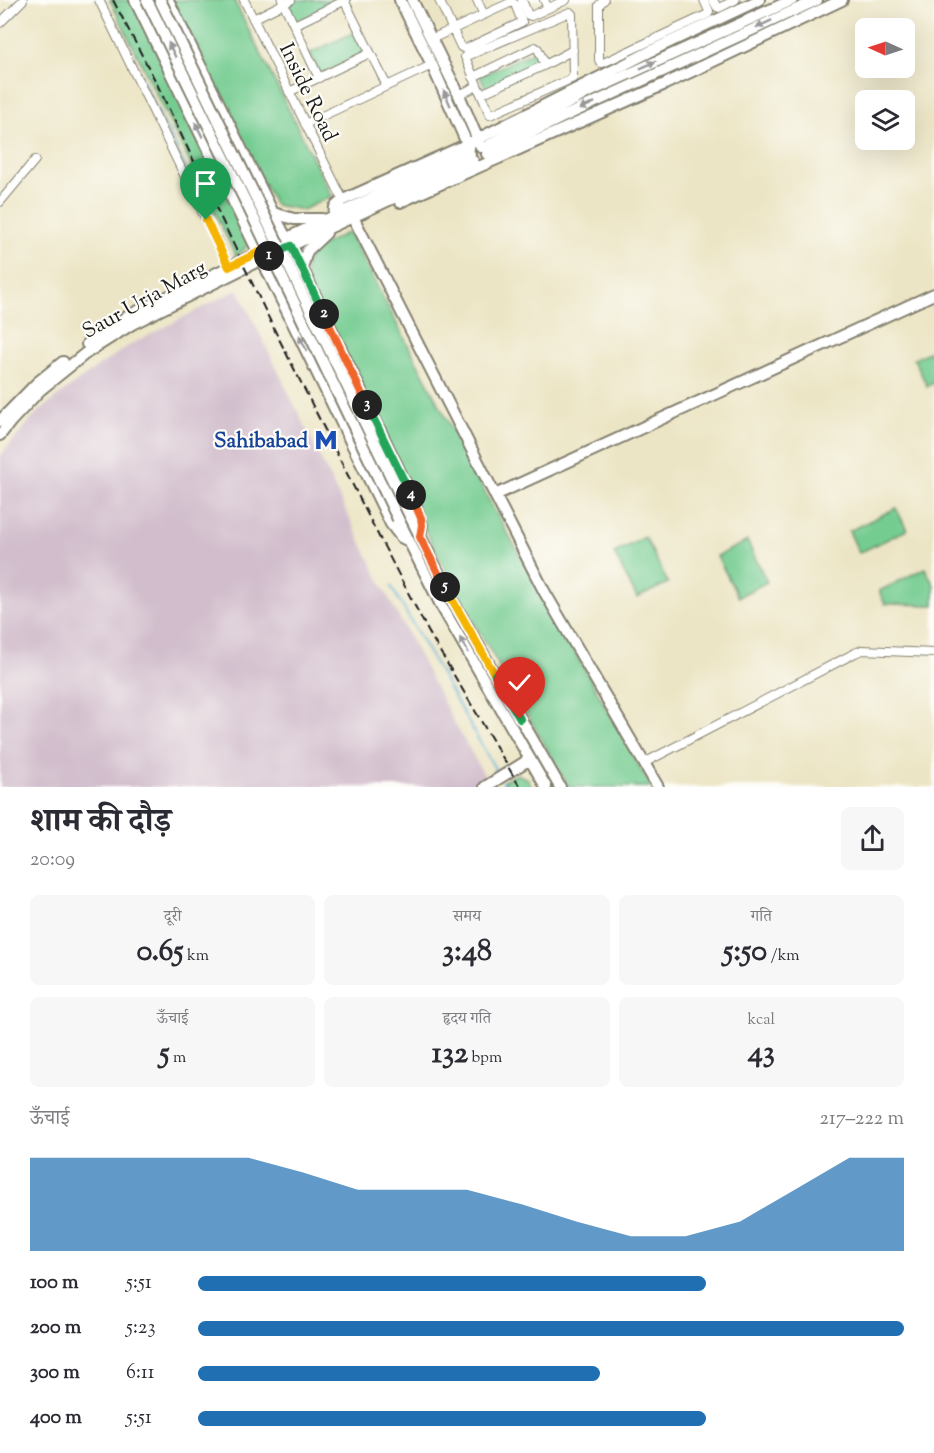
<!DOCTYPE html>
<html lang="hi">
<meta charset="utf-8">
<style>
body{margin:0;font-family:"Sorts Mill Goudy","Noto Serif Devanagari",serif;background:#f7f7f7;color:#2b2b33;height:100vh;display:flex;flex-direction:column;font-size:22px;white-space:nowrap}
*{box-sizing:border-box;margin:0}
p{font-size:20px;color:#7c7c81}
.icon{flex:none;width:33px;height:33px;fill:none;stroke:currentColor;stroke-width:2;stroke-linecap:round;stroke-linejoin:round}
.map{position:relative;height:787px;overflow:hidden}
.panel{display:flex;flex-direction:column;background:#fff;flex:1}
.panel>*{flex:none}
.needle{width:39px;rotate:273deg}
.controls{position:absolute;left:855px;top:18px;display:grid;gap:12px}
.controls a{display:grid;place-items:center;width:60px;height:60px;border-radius:9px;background:#fff;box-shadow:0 6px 24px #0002;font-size:30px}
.pin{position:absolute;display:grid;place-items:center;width:51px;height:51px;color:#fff;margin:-62px -26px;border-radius:50% 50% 50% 0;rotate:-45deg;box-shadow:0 0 6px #0007}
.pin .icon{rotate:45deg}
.km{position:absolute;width:30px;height:30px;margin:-15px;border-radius:50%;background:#222;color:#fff;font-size:16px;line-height:30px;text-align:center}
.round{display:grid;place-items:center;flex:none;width:63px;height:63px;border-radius:9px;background:#f7f7f7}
.head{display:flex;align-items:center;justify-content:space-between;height:102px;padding:0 30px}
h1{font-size:33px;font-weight:700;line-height:45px}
.metrics{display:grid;grid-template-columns:repeat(3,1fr);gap:9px;height:102px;padding:6px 30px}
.metrics div{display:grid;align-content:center;border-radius:9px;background:#f7f7f7;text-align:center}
.metrics b{font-size:30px;font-weight:700}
.metrics small{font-size:16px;font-weight:400}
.metrics p{font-size:16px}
.chart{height:168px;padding:12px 30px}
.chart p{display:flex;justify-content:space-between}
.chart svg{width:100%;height:108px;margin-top:6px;fill:#1f6fb2;opacity:.7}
ul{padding:0 30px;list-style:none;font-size:20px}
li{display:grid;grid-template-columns:96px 72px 1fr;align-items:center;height:45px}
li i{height:15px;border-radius:8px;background:#1f6fb2}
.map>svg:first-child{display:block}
.industrial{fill:#d1bdcc}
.green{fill:#75cc91;stroke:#487456;stroke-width:1.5}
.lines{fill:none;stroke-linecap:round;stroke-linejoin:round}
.stream{stroke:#57afd4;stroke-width:2}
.street-casing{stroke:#848070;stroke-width:10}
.secondary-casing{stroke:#848070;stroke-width:14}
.street{stroke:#fff;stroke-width:8}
.secondary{stroke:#fff;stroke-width:10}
.rail{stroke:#1c1c1c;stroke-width:2;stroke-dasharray:9 4.5;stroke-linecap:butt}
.secondary-bridge-casing{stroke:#848070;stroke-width:14;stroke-linecap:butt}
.secondary-bridge{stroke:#fff;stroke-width:10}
.oneway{fill:#999}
.split-1-casing{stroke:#fff;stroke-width:12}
.split-2-casing{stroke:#fff;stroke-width:12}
.split-3-casing{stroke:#fff;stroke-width:12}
.split-4-casing{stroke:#fff;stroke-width:12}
.split-5-casing{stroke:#fff;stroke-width:12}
.split-6-casing{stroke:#fff;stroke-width:12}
.split-7-casing{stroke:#fff;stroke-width:12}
.split-1{stroke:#f5b400;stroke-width:8}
.split-2{stroke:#22a559;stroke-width:8}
.split-3{stroke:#f0652b;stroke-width:8}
.split-4{stroke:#22a559;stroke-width:8}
.split-5{stroke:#f0652b;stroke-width:8}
.split-6{stroke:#f5b400;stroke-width:8}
.split-7{stroke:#22a559;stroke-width:8}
.labels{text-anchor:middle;stroke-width:4.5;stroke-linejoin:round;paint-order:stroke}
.street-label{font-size:21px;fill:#1c1c1c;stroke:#fdfcf7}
.transit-label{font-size:21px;font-weight:bold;fill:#164399;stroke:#fdfcf7;text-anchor:end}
</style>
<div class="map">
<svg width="934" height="787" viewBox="0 0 934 787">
<rect width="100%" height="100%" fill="#fdfcf7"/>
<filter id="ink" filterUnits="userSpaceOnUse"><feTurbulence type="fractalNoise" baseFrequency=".0167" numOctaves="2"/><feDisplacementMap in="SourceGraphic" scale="12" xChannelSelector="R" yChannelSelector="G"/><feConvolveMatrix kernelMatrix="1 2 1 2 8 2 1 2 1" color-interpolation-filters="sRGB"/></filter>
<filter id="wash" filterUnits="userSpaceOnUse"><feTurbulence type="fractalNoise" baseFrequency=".008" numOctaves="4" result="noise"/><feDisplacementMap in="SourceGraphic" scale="24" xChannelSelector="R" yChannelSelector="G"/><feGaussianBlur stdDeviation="1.35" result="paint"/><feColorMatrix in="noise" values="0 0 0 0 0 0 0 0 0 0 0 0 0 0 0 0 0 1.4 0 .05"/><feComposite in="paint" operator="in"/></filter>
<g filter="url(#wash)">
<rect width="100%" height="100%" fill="#ece5c5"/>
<path class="industrial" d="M238,289L380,581L456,726L491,787H0V456L38,412L79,380L128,346Z"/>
<path class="green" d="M110,0H132L248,240L245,249L236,256Z
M164,0H234L332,196L303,210L275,205Z
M296,0H341L295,22L287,5Z
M357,31L367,52L320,75L310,53Z
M535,51L541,64L486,89L480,76Z
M349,232L490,502L651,787H569L453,586L308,291C307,284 305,275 306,267C309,247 333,240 349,232Z
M934,349V383L927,386L914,359Z
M896,508L907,530L859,553L849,531Z
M645,537L668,583L637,598L614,553Z
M747,541L767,582L738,597L717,556Z
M925,568L934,585V605L885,604L879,591Z
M517,774L528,779L532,787H507L503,781Z"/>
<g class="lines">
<path class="stream" d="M103,0L227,252
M391,586L498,774
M502,781L506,787"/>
</g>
</g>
<g filter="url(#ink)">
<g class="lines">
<g class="street-casing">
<path id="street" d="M99,0L229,267
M244,0L343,200
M282,0L319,78
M344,0L387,86
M477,0L484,15
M522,0L528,15L531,16L566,0
M544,0L548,8
M604,0L599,5V60L601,63H603L708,14L709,11L704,0
M713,0L717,7L719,8L735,0
M570,12L572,14L573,78L490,115L465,57Z
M253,19L291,0
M0,23L23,0
M294,25L346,0
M431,39C458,27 485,14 512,2L515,4L522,22L465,49L461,47L439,0
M545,65L573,50
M473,77L535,47L538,49L545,65L481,94
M289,92L370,53
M459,95L477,86
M305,124L432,65
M0,202L35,160
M644,763L855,653L862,650L934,653"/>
</g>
<g class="secondary-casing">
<path id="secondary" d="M135,0L391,524L401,537L409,541
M168,0L273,213L302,268L415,503L422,525L420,537
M400,0L432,65L469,148
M412,0L459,95L481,147
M489,145L585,94L792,0
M487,154L565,116L817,0
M400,202L665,84L842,0
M273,213L294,219H322
M334,216L335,207L343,200L468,144L659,47L759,0
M353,217L544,591L658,787
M281,241L444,164L470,154
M286,248L473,161
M302,268L307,251L326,233
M87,344L128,316L264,250
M0,421L37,383L63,362
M0,435L11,421L40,390L86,353L132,324L266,257
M495,495L934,294
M409,514L452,600L560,787
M398,519L442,607L546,787
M485,787L530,759"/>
</g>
<use href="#street" class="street"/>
<use href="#secondary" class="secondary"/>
<path class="rail" d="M113,0L156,82L276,333L373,525L428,631L520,787"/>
<g class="secondary-bridge-casing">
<path id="secondary-bridge" d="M147,0L259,229L398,519
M160,0L409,514"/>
</g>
<use href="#secondary-bridge" class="secondary-bridge"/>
</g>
<defs><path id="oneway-solid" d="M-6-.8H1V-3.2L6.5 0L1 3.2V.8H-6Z" transform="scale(1.5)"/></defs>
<g class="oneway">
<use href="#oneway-solid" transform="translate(764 24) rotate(155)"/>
<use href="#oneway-solid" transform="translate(172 50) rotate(-116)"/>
<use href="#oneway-solid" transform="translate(648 65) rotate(-24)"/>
<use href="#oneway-solid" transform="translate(447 98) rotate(-114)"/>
<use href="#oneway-solid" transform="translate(587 106) rotate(155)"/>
<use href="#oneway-solid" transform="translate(199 130) rotate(-116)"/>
<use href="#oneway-solid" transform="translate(303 343) rotate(-116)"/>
<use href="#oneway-solid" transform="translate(464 645) rotate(-120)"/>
</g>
</g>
<g class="lines" filter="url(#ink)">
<g class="split-1-casing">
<path id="split-1" d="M206,220L229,267L259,252L262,259L269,256"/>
</g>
<g class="split-2-casing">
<path id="split-2" d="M269,256L291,246L324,314"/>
</g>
<g class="split-3-casing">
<path id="split-3" d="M324,314L367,405"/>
</g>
<g class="split-4-casing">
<path id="split-4" d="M367,405L411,495"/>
</g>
<g class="split-5-casing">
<path id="split-5" d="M411,495L421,518L422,525L420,537L445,587"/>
</g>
<g class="split-6-casing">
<path id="split-6" d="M445,587L495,675"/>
</g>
<g class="split-7-casing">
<path id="split-7" d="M495,675L520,719"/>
</g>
<use href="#split-1" class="split-1"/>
<use href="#split-2" class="split-2"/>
<use href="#split-3" class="split-3"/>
<use href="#split-4" class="split-4"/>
<use href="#split-5" class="split-5"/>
<use href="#split-6" class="split-6"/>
<use href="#split-7" class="split-7"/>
</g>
<defs>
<g id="metro-bare" transform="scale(1.8)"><path d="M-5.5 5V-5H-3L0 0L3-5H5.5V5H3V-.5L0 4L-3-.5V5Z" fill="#1a4fb4" stroke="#fdfcf7" stroke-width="2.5" paint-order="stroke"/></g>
</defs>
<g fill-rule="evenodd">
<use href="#metro-bare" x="326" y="440"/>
</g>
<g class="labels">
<g class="street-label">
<text transform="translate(309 92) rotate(64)" y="7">Inside Road</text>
<text transform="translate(144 299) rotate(-29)" y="7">Saur Urja Marg</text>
</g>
<g class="transit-label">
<text x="308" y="447">Sahibabad</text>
</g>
</g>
</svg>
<div class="controls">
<a><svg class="needle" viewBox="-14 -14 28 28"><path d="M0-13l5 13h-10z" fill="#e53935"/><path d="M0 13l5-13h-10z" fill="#7c7c81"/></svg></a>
<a><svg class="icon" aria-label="layers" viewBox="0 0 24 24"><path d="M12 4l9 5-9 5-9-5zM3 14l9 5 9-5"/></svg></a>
</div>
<div class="pin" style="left:206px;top:220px;background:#1e9e55"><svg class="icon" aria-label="arrive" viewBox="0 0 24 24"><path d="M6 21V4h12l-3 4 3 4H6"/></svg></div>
<div class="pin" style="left:520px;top:719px;background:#d93025"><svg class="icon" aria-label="check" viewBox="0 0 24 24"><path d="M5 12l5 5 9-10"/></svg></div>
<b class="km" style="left:269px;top:256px">1</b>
<b class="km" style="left:324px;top:314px">2</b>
<b class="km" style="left:367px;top:405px">3</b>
<b class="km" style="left:411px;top:495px">4</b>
<b class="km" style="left:445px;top:587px">5</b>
</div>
<section class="panel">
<div class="head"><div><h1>शाम की दौड़</h1><p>20:09</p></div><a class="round"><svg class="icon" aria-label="share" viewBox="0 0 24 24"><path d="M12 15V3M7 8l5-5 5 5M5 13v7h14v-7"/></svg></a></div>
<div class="metrics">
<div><p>दूरी</p><b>0.65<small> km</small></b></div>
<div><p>समय</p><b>3:48</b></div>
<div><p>गति</p><b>5:50<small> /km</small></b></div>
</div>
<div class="metrics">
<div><p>ऊँचाई</p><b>5<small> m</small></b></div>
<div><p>हृदय गति</p><b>132<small> bpm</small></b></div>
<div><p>kcal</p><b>43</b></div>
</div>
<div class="chart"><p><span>ऊँचाई</span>217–222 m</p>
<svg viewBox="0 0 160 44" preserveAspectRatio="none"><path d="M0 44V6L10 6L20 6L30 6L40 6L50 12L60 19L70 19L80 19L90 25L100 32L110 38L120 38L130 32L140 19L150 6L160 6V44z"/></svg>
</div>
<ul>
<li><b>100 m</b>5:51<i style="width:72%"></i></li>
<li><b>200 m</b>5:23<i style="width:100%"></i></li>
<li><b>300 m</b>6:11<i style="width:57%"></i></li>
<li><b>400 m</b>5:51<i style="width:72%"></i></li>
</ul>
</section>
